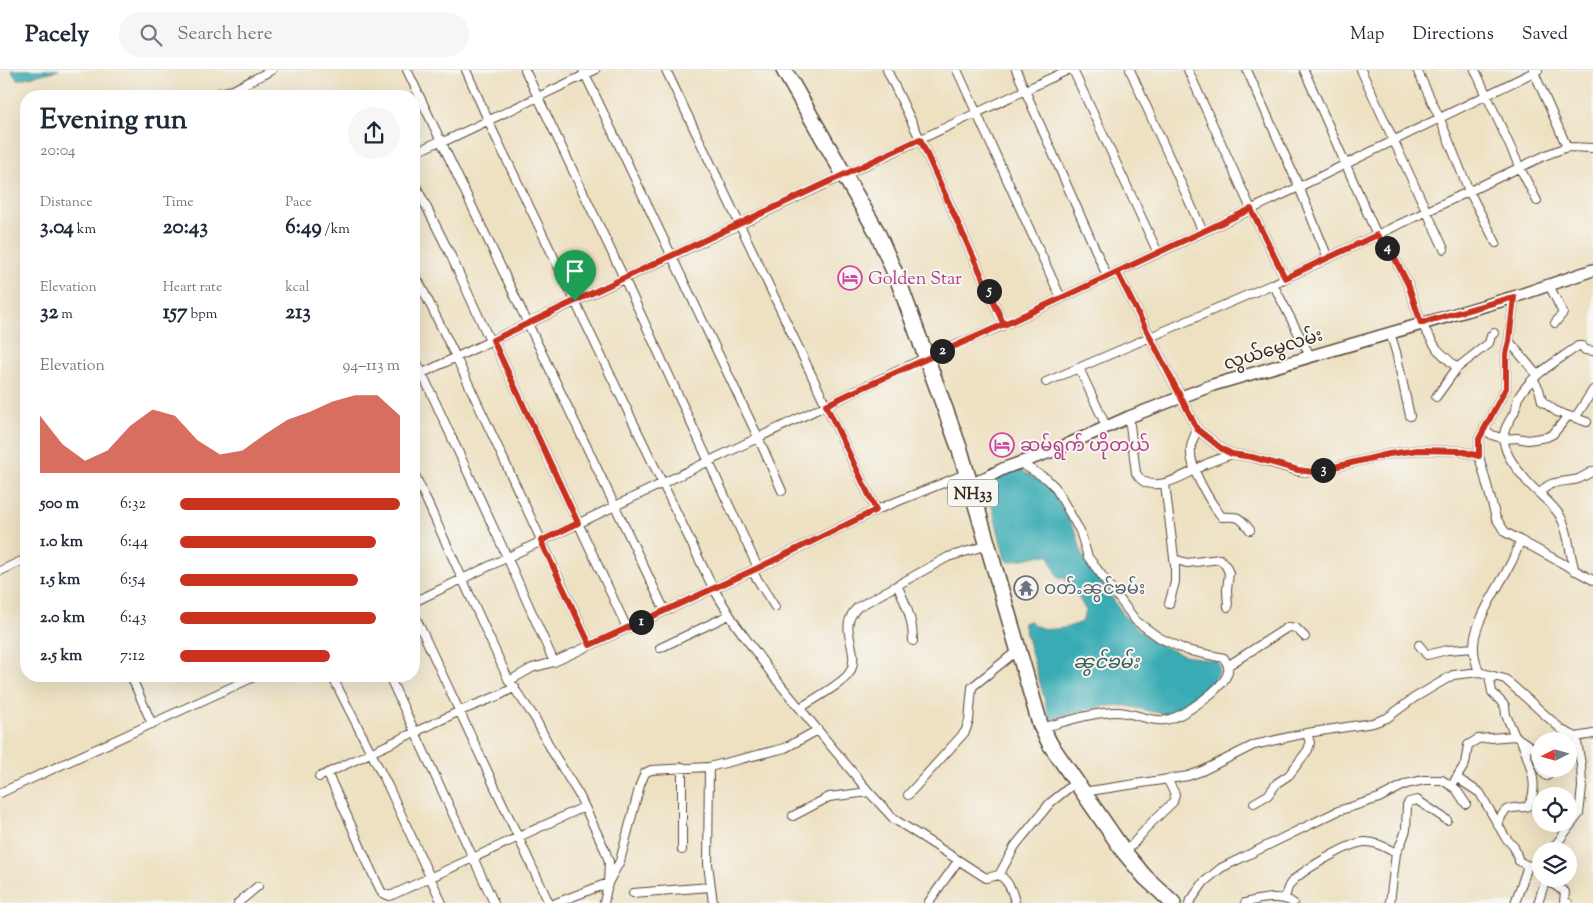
<!DOCTYPE html>
<meta charset="utf-8">
<style>
body{margin:0;font-family:"Sorts Mill Goudy","Noto Sans Myanmar",serif;background:#f6f6f7;color:#1f2937;height:100vh;display:flex;flex-direction:column;font-size:19px;white-space:nowrap}
*{box-sizing:border-box;margin:0}
p{font-size:16px;color:#747a83}
.icon{flex:none;width:28px;height:28px;fill:none;stroke:currentColor;stroke-width:2;stroke-linecap:round;stroke-linejoin:round}
.map{position:relative;flex:1;overflow:hidden}
.side{position:absolute;left:20px;top:20px;width:400px;height:592px;display:flex;flex-direction:column;background:#fff;border-radius:20px;box-shadow:0 5px 20px #0002}
.side>*{flex:none}
.needle{width:32px;rotate:264deg}
.tools{position:absolute;left:1532px;top:662px;display:grid;gap:10px}
.tools a{display:grid;place-items:center;width:45px;height:45px;border-radius:50%;background:#fff;box-shadow:0 5px 20px #0002;font-size:25px}
.pin{position:absolute;display:grid;place-items:center;width:42px;height:42px;color:#fff;margin:-51px -21px;border-radius:50% 50% 50% 0;rotate:-45deg;box-shadow:0 0 5px #0007}
.pin .icon{rotate:45deg}
.km{position:absolute;width:25px;height:25px;margin:-12px;border-radius:50%;background:#222;color:#fff;font-size:14px;line-height:25px;text-align:center}
.round{display:grid;place-items:center;flex:none;width:52px;height:52px;border-radius:26px;background:#f6f6f7}
.headline{display:flex;align-items:center;justify-content:space-between;height:85px;padding:0 20px}
h1{font-size:28px;font-weight:700;line-height:38px}
.metrics{display:grid;grid-template-columns:repeat(3,1fr);gap:8px;height:85px;padding:5px 20px}
.metrics div{display:grid;align-content:center}
.metrics b{font-size:21px;font-weight:700}
.metrics small{font-size:14px;font-weight:400}
.metrics p{font-size:14px}
.chart{height:140px;padding:10px 20px}
.chart p{display:flex;justify-content:space-between}
.chart svg{width:100%;height:90px;margin-top:5px;fill:#c8321e;opacity:.7}
ul{padding:0 20px;list-style:none;font-size:16px}
li{display:grid;grid-template-columns:80px 60px 1fr;align-items:center;height:38px}
li i{height:12px;border-radius:6px;background:#c8321e}
header{display:flex;align-items:center;gap:30px;box-sizing:border-box;height:70px;padding:0 25px;background:#fff;border-bottom:1px solid #e0e1e3}
header strong{font-size:24px}
nav{display:flex;gap:28px;margin-inline-start:auto;font-size:18px}
.search{width:350px;height:45px;background:#f6f6f7;display:flex;align-items:center;gap:12px;box-sizing:border-box;padding:0 18px;border-radius:28px;color:#747a83;font-size:19px}
.map>svg:first-child{display:block}
.water{fill:#39abb4;stroke:#3a6a69}
.lines{fill:none;stroke-linecap:round;stroke-linejoin:round}
.street-casing{stroke:#564537;stroke-width:10}
.secondary-casing{stroke:#564537;stroke-width:14}
.highway-casing{stroke:#564537;stroke-width:18}
.street{stroke:#fff;stroke-width:8}
.secondary{stroke:#fff;stroke-width:11}
.highway{stroke:#fff;stroke-width:15}
.route-casing{stroke:#fff;stroke-width:10}
.route{stroke:#c8321e;stroke-width:6}
.labels{text-anchor:middle;stroke-width:4;stroke-linejoin:round;paint-order:stroke}
.shield{fill:#f6f6f2;stroke:#73675e;stroke-width:1}
.shield-label{font-size:16px;font-weight:bold;fill:#3b2a1e}
.hotel-label{font-size:18px;fill:#b23c85;stroke:#f6f6f2;text-anchor:start}
.street-label{font-size:18px;fill:#3b2a1e;stroke:#f6f6f2}
.worship-label{font-size:18px;fill:#5b616d;stroke:#f6f6f2;text-anchor:start}
.water-label{font-size:19px;font-style:italic;fill:#3a5e5a;stroke:#f6f6f2}
</style>
<header>
<strong>Pacely</strong>
<div class="search"><svg class="icon" aria-label="search" viewBox="0 0 24 24"><circle cx="10" cy="10" r="6"/><path d="M15 15l6 6"/></svg>Search here</div>
<nav><a>Map</a><a>Directions</a><a>Saved</a></nav>
</header>
<div class="map">
<svg width="1593" height="833" viewBox="0 0 1593 833">
<rect width="100%" height="100%" fill="#f6f6f2"/>
<filter id="ink" filterUnits="userSpaceOnUse"><feTurbulence type="fractalNoise" baseFrequency=".02" numOctaves="2"/><feDisplacementMap in="SourceGraphic" scale="10" xChannelSelector="R" yChannelSelector="G"/><feConvolveMatrix kernelMatrix="1 2 1 2 8 2 1 2 1" color-interpolation-filters="sRGB"/></filter>
<filter id="wash" filterUnits="userSpaceOnUse"><feTurbulence type="fractalNoise" baseFrequency=".0096" numOctaves="4" result="noise"/><feDisplacementMap in="SourceGraphic" scale="20" xChannelSelector="R" yChannelSelector="G"/><feGaussianBlur stdDeviation="1.12" result="paint"/><feColorMatrix in="noise" values="0 0 0 0 0 0 0 0 0 0 0 0 0 0 0 0 0 1.4 0 .05"/><feComposite in="paint" operator="in"/></filter>
<g filter="url(#wash)">
<rect width="100%" height="100%" fill="#eee1c2"/>
<path class="water" d="M11,0H59L17,10Z
M1016,398L1045,413L1055,425L1077,464L1082,485L1124,545L1138,559L1154,572L1175,582L1193,587L1217,591C1231,607 1184,638 1171,643C1161,646 1137,637 1126,636C1103,633 1072,644 1050,649L1023,553L1030,551C1042,565 1068,558 1082,552L1086,541C1081,530 1072,520 1066,509L1059,508L1051,492L1050,486L1042,485L1009,492L1005,489L987,417Z"/>
</g>
<g filter="url(#ink)">
<g class="lines">
<g class="street-casing">
<path id="street" d="M407,0L665,541
M466,0L491,57L713,518L736,555L774,607L869,722L894,749L986,808L999,805C1009,811 1013,822 1015,833
M525,0L624,208L758,498
M583,0L758,367L782,421
M666,0L876,440
M887,0L920,69L1004,255
M957,0L1061,228
M1016,0L1107,206
M1073,0L1158,183
M1130,0L1203,162
M1188,0L1251,139L1285,208
M1247,0L1299,117L1328,188
M1304,0L1377,165L1394,187L1408,214L1421,253L1437,279L1457,298
M1361,0L1444,179
M1417,0L1440,49L1469,121L1496,173
M1475,0L1520,98L1537,131
M1533,0L1567,77
M206,26L233,20L272,0
M443,72L595,0
M414,83L442,70
M414,112L451,186L490,271
M414,202L456,287L590,575
M1117,202L1197,359L1222,379L1232,384L1252,387L1298,401L1313,402L1389,384L1418,380L1460,381L1479,386L1496,448L1505,462L1593,510
M1273,214L1310,286
M1549,215L1563,243L1555,253
M1390,263L1396,282L1410,346
M493,270L627,558
M1509,271L1537,305
M414,286L507,487L554,592
M1079,298L1107,358
M414,307L1068,0
M1533,309L1539,319L1542,331L1557,342L1587,352
M1046,312L1273,214L1546,85L1567,77L1593,78
M1436,327L1457,298L1489,273L1491,266L1494,263
M1129,347L1136,403C1150,429 1188,403 1206,394C1215,390 1224,387 1232,384
M1575,348L1593,320
M1197,359C1195,365 1192,371 1191,377C1188,397 1210,432 1222,447C1239,446 1240,447 1250,460
M1484,359L1492,365L1504,369L1517,368L1528,370L1547,367L1553,364L1568,346
M1479,386V369L1506,318V284L1509,271L1514,227
M1020,393L1047,409L1055,417L1080,461L1088,487L1136,551L1160,568L1186,580L1224,588C1227,593 1229,596 1228,602C1224,618 1182,648 1165,650C1149,652 1133,642 1117,642C1093,642 1064,652 1041,658
M414,403L509,611L535,648L552,681L579,725L605,780L609,792L608,813L604,833
M1165,414L1175,496V512L1169,534
M1541,424C1547,409 1565,413 1578,409C1583,407 1588,404 1593,401
M1174,489L1187,493L1220,489L1226,496L1229,503L1227,520L1228,537
M0,501L26,489
M752,501L775,537
M1575,501C1569,483 1569,460 1560,446C1552,432 1536,423 1526,410C1515,397 1499,378 1505,360C1507,354 1511,348 1514,343C1516,338 1516,333 1518,328C1532,304 1556,292 1578,276H1582L1585,280L1593,281
M897,515C906,534 913,550 913,571
M414,532L927,287L1004,255L1299,117L1538,0
M414,544L549,833
M1419,575L1427,585L1447,580L1474,578
M660,578L729,545
M1229,595L1288,557L1296,558L1305,567
M1479,602C1476,593 1473,585 1474,575C1474,552 1500,515 1511,493C1515,486 1517,479 1520,471
M1489,605L1492,622L1505,636L1506,645L1515,666
M131,606L152,654
M332,606L388,716L442,833
M389,606L494,833
M509,611L532,598L554,592L758,498L876,440L968,403
M800,638C811,631 844,613 850,602C862,579 835,558 858,537L948,487L988,475
M1556,671L1572,665
M1534,679L1543,703L1547,706
M709,697L708,794L713,833
M327,703C347,742 362,784 382,823L390,826L584,737
M319,707L460,641L500,625L515,617
M1457,708L1480,723L1505,767L1514,777L1519,791L1528,796L1541,794
M1455,710L1465,694L1468,675L1478,669L1515,666L1534,679L1541,676
M1083,722L1188,706L1202,701L1254,675L1307,663L1373,653L1387,648L1414,628L1453,605L1479,602L1505,609L1562,660L1576,667L1593,664
M0,723L256,606
M908,725L965,662L969,651L972,617L1018,580
M1254,733L1268,725L1277,713L1289,705L1308,680L1310,673L1307,663
M793,746L829,727L869,722
M1498,755C1504,736 1508,738 1527,737C1542,718 1528,690 1521,670
M682,780V697
M1551,781L1579,744L1582,717L1581,694L1576,667
M1125,783L1152,752L1173,732L1175,724L1167,709
M999,805L1015,776L1050,733L1076,712
M1547,809L1548,811L1565,822L1564,832L1568,833
M633,823L710,817
M1285,829C1286,823 1287,819 1290,814C1299,802 1349,773 1364,772C1375,771 1386,778 1396,783
M238,833L258,816
M556,833L608,813L620,791L640,715L645,703L651,700L709,697L785,678L818,660
M928,833L958,791
M1189,833L1204,812L1221,798L1338,741L1379,728L1406,714L1424,710H1442L1456,719L1466,734
M1245,833C1258,829 1282,824 1293,833
M1390,833L1396,783L1402,771L1406,760L1407,735L1409,732L1417,730L1447,750
M1515,833L1528,796
M1538,833L1546,809"/>
</g>
<g class="secondary-casing">
<path id="secondary" d="M971,415L1005,398L1053,381L1129,347L1213,315L1514,227L1593,200"/>
</g>
<g class="highway-casing">
<path id="highway" d="M784,0L877,162L898,210L960,380L1040,654L1050,674L1125,783L1145,807L1173,833"/>
</g>
<use href="#street" class="street"/>
<use href="#secondary" class="secondary"/>
<use href="#highway" class="highway"/>
</g>
</g>
<g class="lines" filter="url(#ink)">
<g class="route-casing">
<path id="route" d="M575,231L493,270L578,453L541,471L590,575L758,498L876,440L826,335C923,289 1021,248 1117,202L1197,359L1222,379L1232,384L1252,387L1298,400L1313,402L1389,384L1418,380L1460,381L1479,386V369L1506,318V284L1509,271L1514,227L1421,253L1408,214L1394,187L1377,165L1285,208L1251,139C1169,178 1086,216 1004,255L920,69L575,231"/>
</g>
<use href="#route" class="route"/>
</g>
<defs>
<g id="hotel-ring" transform="scale(1.25)"><circle r="9.5" fill="#f6f6f2" stroke="#d1479c" stroke-width="1.5"/><path d="M-6-4.5h1.5V1H6V5H4.5V3h-9V5H-6ZM-4 0a1.8 1.8 0 1 1 3.6 0ZM.5 0V-2.5h3Q6-2.5 6 0Z" fill="#d1479c"/></g>
<g id="temple-ring" transform="scale(1.25)"><circle r="9.5" fill="#f6f6f2" stroke="#6b7280" stroke-width="1.5"/><path d="M0-6L5-2H3V0L6.5 2.5H4V6H1.5V3h-3V6H-4V2.5H-6.5L-3 0V-2H-5Z" fill="#6b7280"/></g>
</defs>
<g fill-rule="evenodd">
<use href="#hotel-ring" x="850" y="208"/>
<use href="#hotel-ring" x="1002" y="375"/>
<use href="#temple-ring" x="1026" y="518"/>
</g>
<g class="labels">
<rect class="shield" x="948" y="409.5" width="50" height="27" rx="4"/>
<g class="shield-label">
<text x="973" y="429">NH33</text>
</g>
<g class="hotel-label">
<text x="868" y="214">Golden Star</text>
<text x="1020" y="381">ဆမ်ရွက် ဟိုတယ်</text>
</g>
<g class="street-label">
<text transform="translate(1273 279) rotate(-17)" y="6">လွယ်မွေလမ်း</text>
</g>
<g class="worship-label">
<text x="1044" y="524">ဝတ်ႉၼွင်ၶမ်း</text>
</g>
<g class="water-label">
<text x="1106" y="598">ၼွင်ၶမ်း</text>
</g>
</g>
</svg>
<div class="tools">
<a><svg class="needle" viewBox="-14 -14 28 28"><path d="M0-13l5 13h-10z" fill="#e53935"/><path d="M0 13l5-13h-10z" fill="#747a83"/></svg></a>
<a><svg class="icon" aria-label="locate" viewBox="0 0 24 24"><circle cx="12" cy="12" r="6"/><path d="M12 2v4M12 18v4M2 12h4M18 12h4"/></svg></a>
<a><svg class="icon" aria-label="layers" viewBox="0 0 24 24"><path d="M12 4l9 5-9 5-9-5zM3 14l9 5 9-5"/></svg></a>
</div>
<div class="pin" style="left:575px;top:231px;background:#1e9e55"><svg class="icon" aria-label="arrive" viewBox="0 0 24 24"><path d="M6 21V4h12l-3 4 3 4H6"/></svg></div>
<b class="km" style="left:641px;top:552px">1</b>
<b class="km" style="left:942px;top:281px">2</b>
<b class="km" style="left:1323px;top:400px">3</b>
<b class="km" style="left:1387px;top:178px">4</b>
<b class="km" style="left:989px;top:221px">5</b>
<section class="side">
<div class="headline"><div><h1>Evening run</h1><p>20:04</p></div><a class="round"><svg class="icon" aria-label="share" viewBox="0 0 24 24"><path d="M12 15V3M7 8l5-5 5 5M5 13v7h14v-7"/></svg></a></div>
<div class="metrics">
<div><p>Distance</p><b>3.04<small> km</small></b></div>
<div><p>Time</p><b>20:43</b></div>
<div><p>Pace</p><b>6:49<small> /km</small></b></div>
</div>
<div class="metrics">
<div><p>Elevation</p><b>32<small> m</small></b></div>
<div><p>Heart rate</p><b>157<small> bpm</small></b></div>
<div><p>kcal</p><b>213</b></div>
</div>
<div class="chart"><p><span>Elevation</span>94–113 m</p>
<svg viewBox="0 0 160 44" preserveAspectRatio="none"><path d="M0 44V16L10 30L20 38L30 33L40 21L50 13L60 16L70 28L80 35L90 33L100 25L110 18L120 14L130 9L140 6L150 6L160 16V44z"/></svg>
</div>
<ul>
<li><b>500 m</b>6:32<i style="width:100%"></i></li>
<li><b>1.0 km</b>6:44<i style="width:89%"></i></li>
<li><b>1.5 km</b>6:54<i style="width:81%"></i></li>
<li><b>2.0 km</b>6:43<i style="width:89%"></i></li>
<li><b>2.5 km</b>7:12<i style="width:68%"></i></li>
</ul>
</section>
</div>
